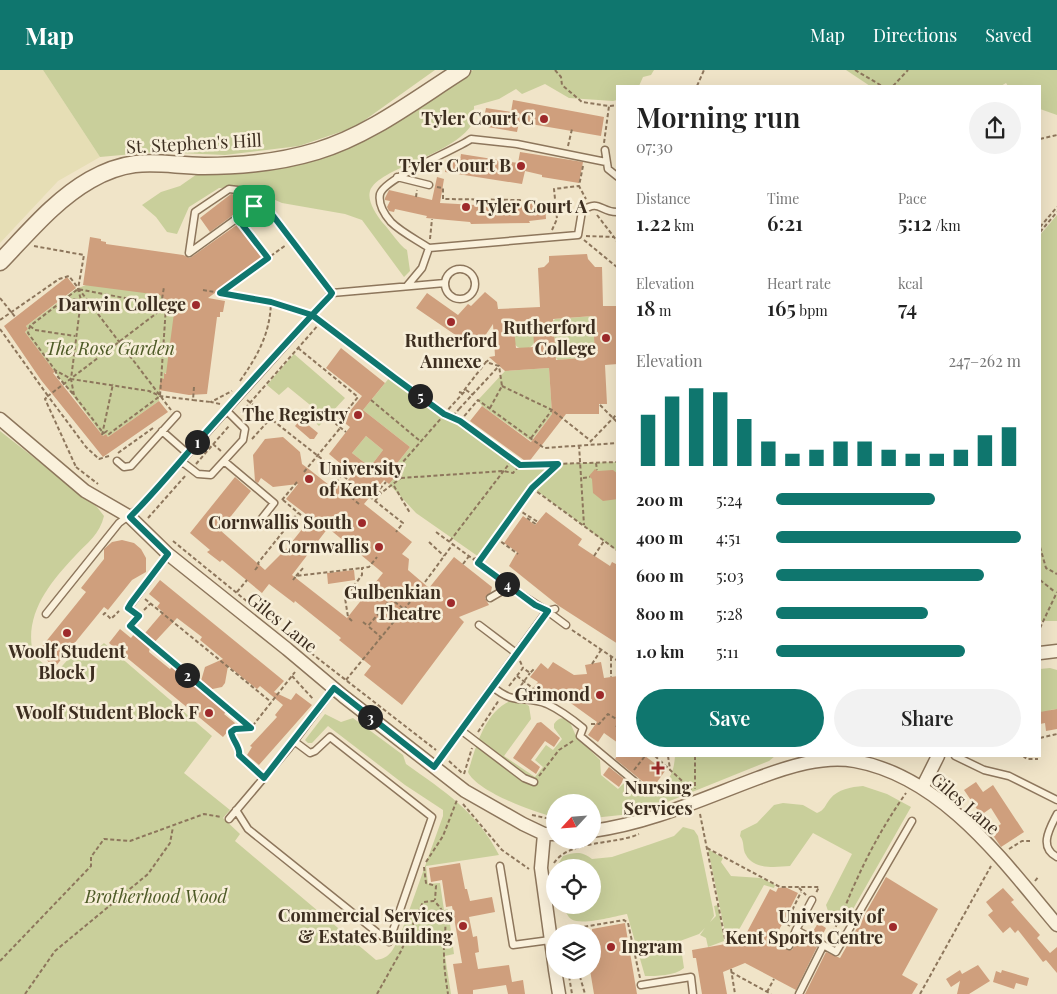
<!DOCTYPE html>
<meta charset="utf-8">
<style>
body{margin:0;font-family:"Playfair Display",serif;background:#f2f2f2;color:#222;height:100vh;display:flex;flex-direction:column;font-size:19px;white-space:nowrap}
*{box-sizing:border-box;margin:0}
p{font-size:16px;color:#767676}
.icon{flex:none;width:28px;height:28px;fill:none;stroke:currentColor;stroke-width:2;stroke-linecap:round;stroke-linejoin:round}
.map{position:relative;flex:1;overflow:hidden}
.details{position:absolute;left:616px;top:15px;width:425px;height:672px;display:flex;flex-direction:column;background:#fff;border-radius:0px;box-shadow:0 5px 20px #0002}
.details>*{flex:none}
.needle{width:32px;rotate:244deg}
.controls{position:absolute;left:546px;top:724px;display:grid;gap:10px}
.controls a{display:grid;place-items:center;width:55px;height:55px;border-radius:50%;background:#fff;box-shadow:0 5px 20px #0002;font-size:25px}
.pin{position:absolute;display:grid;place-items:center;width:42px;height:42px;color:#fff;margin:-21px;border-radius:10px;box-shadow:0 2px 8px #0006}
.km{position:absolute;width:25px;height:25px;margin:-12px;border-radius:50%;background:#222;color:#fff;font-size:14px;line-height:25px;text-align:center}
.round{display:grid;place-items:center;flex:none;width:52px;height:52px;border-radius:26px;background:#f2f2f2}
.headline{display:flex;align-items:center;justify-content:space-between;height:85px;padding:0 20px}
h1{font-size:28px;font-weight:600;line-height:38px}
.figures{display:grid;grid-template-columns:repeat(3,1fr);gap:8px;height:85px;padding:5px 20px}
.figures div{display:grid;align-content:center}
.figures b{font-size:21px;font-weight:600}
.figures small{font-size:14px;font-weight:400}
.figures p{font-size:14px}
.chart{height:140px;padding:10px 20px}
.chart p{display:flex;justify-content:space-between}
.chart svg{width:100%;height:90px;margin-top:5px;stroke:#0f766e;stroke-width:6}
.primary-button{display:flex;gap:10px;margin-top:auto;padding:10px 20px}
.primary-button a{flex:1;height:58px;border-radius:30px;background:#0f766e;color:#fff;font-size:20px;font-weight:600;line-height:58px;text-align:center}
.primary-button a+a{background:#f2f2f2;color:#222}
ul{padding:0 20px;list-style:none;font-size:16px}
li{display:grid;grid-template-columns:80px 60px 1fr;align-items:center;height:38px}
li i{height:12px;border-radius:6px;background:#0f766e}
header{display:flex;align-items:center;gap:30px;box-sizing:border-box;height:70px;padding:0 25px;background:#0f766e;color:#fff}
header strong{font-size:24px}
nav{display:flex;gap:28px;margin-inline-start:auto;font-size:18px}
.map>svg:first-child{display:block}
.farmland{fill:#e6deb5}
.green{fill:#c9cf9b}
.building{fill:#cf9f7d;fill-rule:evenodd}
.lines{fill:none;stroke-linecap:round;stroke-linejoin:round}
.service-casing{stroke:#8d765c;stroke-width:9}
.minor-casing{stroke:#8d765c;stroke-width:15}
.tertiary-casing{stroke:#8d765c;stroke-width:19}
.path{stroke:#8d765c;stroke-width:2;stroke-dasharray:4 2.5;stroke-linecap:butt}
.service{stroke:#faf1dc;stroke-width:6}
.minor{stroke:#faf1dc;stroke-width:12}
.tertiary{stroke:#faf1dc;stroke-width:16}
.path-bridge{stroke:#8d765c;stroke-width:2;stroke-dasharray:4 2.5;stroke-linecap:butt}
.route-casing{stroke:#fff;stroke-width:10}
.route{stroke:#0f766e;stroke-width:6}
.poi-dot{fill:#9e2a2b;stroke:#f7eed8;stroke-width:2}
.labels{text-anchor:middle;stroke-width:5;stroke-linejoin:round;paint-order:stroke}
.poi-label{font-size:18px;font-weight:bold;fill:#3d2e20;stroke:#f7eed8;text-anchor:end}
.street-label{font-size:18px;fill:#3d2e20;stroke:#f7eed8}
.park-label{font-size:18px;font-style:italic;fill:#4d5a26;stroke:#f7eed8}
</style>
<header>
<strong>Map</strong>
<nav><a>Map</a><a>Directions</a><a>Saved</a></nav>
</header>
<div class="map">
<svg width="1057" height="924" viewBox="0 0 1057 924">
<rect width="100%" height="100%" fill="#f0e4c8"/>
<path class="farmland" d="M0,0H43L100,87L58,111L0,173Z"/>
<path class="green" d="M43,0H435L355,57L299,76L225,85L155,82L100,87Z
M473,0H654L651,5L643,7L639,16H618L617,30L613,31L569,28L545,14L522,24L516,19L499,29L474,36C474,41 474,50 472,54C453,86 379,97 370,121C367,131 376,144 382,152C389,159 400,176 407,180L410,201L404,207L362,150L345,144L282,133L246,117L219,118L189,137L177,164L167,162L156,147L142,135L161,122L180,116L200,102L277,98L433,26Z
M846,0H1057V45L1040,39V16H1008L1006,13L1001,16H870Z
M1057,145V551H1040V165Z
M86,215L164,217L163,229L171,240L183,242L172,304L164,303V309H161L159,331L108,367L106,364L103,366L25,262L28,259L26,256L76,219Z
M593,246L595,283L592,287L558,290L556,288L553,251L555,249Z
M513 268a11 11 0 1 1 22 0a11 11 0 1 1-22 0Z
M294,284L345,328L319,356L314,351L320,343L288,317L279,325L267,315Z
M549,298L552,344L531,371L482,336L478,330L505,301Z
M390,307L520,395L617,392V481L533,418L479,487L416,443L389,414L396,406L391,401L410,377L363,340Z
M0,361L97,437L104,446C100,464 87,473 75,486C51,511 26,542 32,578L41,585L38,589L55,604L71,586C85,586 94,583 104,573L212,666L184,703L230,740L223,748L240,764L235,771L376,890C391,888 393,879 400,866L443,746V740L405,715L328,656L312,673H308L305,670L325,644L341,652L353,648L403,685L406,694C444,721 477,742 499,785L426,796L428,814L440,813L444,840L448,839L454,884L445,886L451,924H0Z
M366,366L383,380L370,397L352,383Z
M1050,598L1057,600V639L1050,640L1051,644L1040,642V599Z
M510,631L524,633L529,636L531,649L504,686L535,707L543,697L535,690L546,675L553,680L562,669L554,658V654C558,648 562,647 569,650L576,666L600,690L601,705L618,719L625,712L645,727C663,712 673,714 675,686H775L769,691L640,743L593,748L592,732H555V747C535,743 476,721 468,702C476,677 484,643 510,631Z
M863,716L887,724L911,737L844,855L829,844L826,835L852,784L813,763L790,796C776,797 754,800 746,785C742,779 745,772 740,766L741,761L757,753L774,735L783,733L803,735L817,743C825,740 825,735 830,729C838,719 851,717 863,716Z
M683,757L694,760L698,766L713,839L714,846L710,852L716,846L714,836L718,835L724,871L708,877L706,868L700,865L705,858L699,864L680,871L684,898C674,906 657,906 645,906L627,844C615,846 582,856 571,849C567,846 565,840 564,835H592V798L557,796L563,786C575,782 582,781 592,789L612,787L651,774L674,766Z
M708,779L723,788L721,792L731,806L761,808L775,815L774,818L764,815L740,858L735,863L732,864L727,872Z"/>
<path class="building" d="M513,30L604,47L601,66L519,52L517,62L482,56L486,38L511,42Z
M520,82L583,92L579,113L542,107V105L525,101L522,114L445,102L446,90L460,91L461,84L518,93Z
M437,107L444,109L440,133L476,135H520L545,132L546,149L529,151L530,153L471,154L470,152L426,148L427,146L395,139L394,142L389,141L387,137L390,131L385,130V128L389,120L432,130Z
M231,124L246,127L244,137L210,162L200,148Z
M238,154L264,187L208,228L225,231L223,242H220V247H217L207,324L189,325L159,320L161,308L164,309V303L166,304L174,243L160,225L83,215L90,167L101,169V171L106,172V174L183,185L190,188Z
M587,184L588,189L595,197H602L603,236H618V294L605,295L607,334H599V344H566L528,393L470,351L482,336L531,372L552,344L549,298L505,301L489,287L495,286L493,254L476,279L416,238L427,223L458,245L468,234L471,236L485,222L497,232L498,239L540,237L538,198L544,197L549,192V186ZM593,246L595,287L556,290L553,249ZM533,257L534,277L516,278L514,259Z
M67,207L76,218L26,256L28,259L25,262L55,302L53,303L103,366L106,364L108,367L159,331L168,342L103,387L41,310L4,256Z
M341,278L385,313L363,340L410,377L391,401L396,406L389,414L384,410L364,434L412,472L402,484L409,489L408,500L429,518L454,487L492,517L491,522L485,528L489,535L459,547L464,552L402,635L364,605L371,596L339,570L341,568L295,531L294,533L269,514L262,523L222,490L220,492L207,482L210,480L190,463L235,407L251,421L220,460L265,500L287,478L311,448L286,429L298,414L273,417L261,408L258,413L255,411L253,385L265,369L283,367L300,382L302,394L310,400L334,419L339,412L343,416L353,404L329,384L350,357L342,351L362,326L326,298ZM366,366L383,380L370,397L352,383ZM328,458L383,503L347,548L292,505Z
M301,349L318,363L314,369H310L295,356Z
M595,399L598,401L613,400L618,404V429L603,431L593,423L592,409L589,406Z
M546,442L582,469L578,475L610,496L612,492L618,495V574L559,536L509,496L517,482L504,473L523,446L535,455Z
M122,470L134,473L141,479L146,488V502L132,510L108,540L104,537L55,597L44,588L47,584L40,579L86,522L81,518L104,489V479L112,472Z
M354,500L355,510L328,514L327,503Z
M160,510L284,611L274,622L291,630L296,623L312,635L259,695L247,685L252,677L250,676L277,647L275,645L283,635L260,616L257,619L228,596L225,613L222,617L203,621L227,641L224,644L235,653L223,667L109,573L120,559L131,568L134,564L140,569L163,542L157,537L160,533L149,524ZM177,548L202,567L200,570L223,589L205,597L199,618L173,596L170,599L149,582L150,577Z
M553,592L574,605L587,604L585,595L601,592L604,608L618,606V673L604,663L598,672L588,665L597,652L554,621L550,627L534,617L538,612L530,607L541,593L548,599Z
M1057,639V659L1046,661L1045,653L1040,654V642Z
M541,652L560,668L554,677L545,671L531,690L540,697L536,704L513,688L537,653Z
M617,686H645L665,701L652,719L615,689Z
M609,697L624,709L619,717L603,705Z
M976,712L983,722L993,715L1024,762L1001,777L990,761L1001,754L991,738L981,745L964,720Z
M460,793L465,819H467L470,831L492,827L495,842L469,847L473,867L477,866L479,882L475,883L478,899L509,895L512,912L523,910L525,924H508L506,915L473,920V924H458L453,894L462,893L452,836L446,837L442,810L431,812L429,798Z
M886,807L938,839L902,905L918,914L912,924H805L826,882L840,888Z
M785,817L798,823L778,862L788,867L785,879L792,880L796,872L800,873L802,869L817,877L796,920L745,893L723,902L727,924H702L696,888H693L692,880L737,872L742,862L746,864L770,819L776,822L778,818Z
M1003,818L1014,830L1011,832L1040,865L1037,868L1050,883L1057,877V903L1046,890L1043,892L1018,860L1015,863L1010,857L1003,863L988,845L993,841L986,832Z
M625,853L637,924H594L590,900H592V859Z
M818,853L826,858L821,868L812,863Z
M978,895L990,911L969,924H957L960,911L951,917L946,909L960,900L962,904Z
M1002,900L1029,908L1027,916L1016,913L1014,919L993,912L996,901L1001,903Z"/>
<g class="lines">
<g class="service-casing">
<path id="service" d="M605,80L608,99L618,107
M397,107L429,115
M264,134L254,136L189,183L195,142L229,119L246,121L264,134L332,223
M429,178C417,170 401,162 391,152C385,145 378,134 380,124C385,108 453,81 471,69L517,74L606,92
M445 214a15 15 0 1 1 30 0a15 15 0 1 1-30 0Z
M407,216L422,198L429,178L578,165L582,141C600,128 600,143 618,142
M162,361L187,383
M117,391L124,397L131,396L177,345
M181,391L198,404L211,405L243,370L245,359L226,340
M224,391L274,433L259,452
M490,528L509,517L547,541L566,555
M46,544L119,453L139,438L332,223L445,213
M139,546L128,538L168,484
M479,555L516,583
M493,617C515,636 525,625 547,634C560,640 572,649 583,658L580,666L646,721
M462,661L524,708L534,712
M239,685L264,708
M955,686L984,700L1009,706L1057,730
M434,697L547,541L555,539
M236,740L248,759L389,872L432,747L330,667L315,681L310,683L294,671
M1057,744C1050,758 1038,777 1057,787
M229,749L289,678L334,618
M500,796L513,875L550,870
M812,830L796,860L836,882L912,751
M789,876L796,860
M641,915L691,907L693,924
M799,924L823,876"/>
</g>
<g class="minor-casing">
<path id="minor" d="M0,349L85,421L130,447L168,484L287,579L343,626L465,721L523,754L544,764H555
M1040,583L1057,581
M922,718L938,686
M592,761C651,753 704,728 758,708C787,697 824,685 855,691C943,707 1003,791 1057,855
M544,764L541,798L555,900
M555,900L559,924"/>
</g>
<g class="tertiary-casing">
<path id="tertiary" d="M0,192C28,163 55,130 90,110C134,85 158,95 204,96C241,96 281,92 317,81C370,65 416,29 462,0"/>
</g>
<path class="path" d="M555,0L561,7L562,15L582,32L609,36L604,73
M855,0L882,16
M697,16L704,0
M893,16L908,0
M610,36L618,35
M1040,69L1057,65
M568,76L572,59
M583,96L579,116L586,129
M437,117L443,118V129L520,130V135
M416,127L417,120
M597,145L614,167
M242,155L268,188L286,175
M1040,157L1057,137
M552,160L557,149L554,119L579,116
M1040,162L1057,142
M586,166L614,167L618,173
M430,169L432,149
M584,170L618,198
M34,176L84,185L78,219L81,230L71,309L74,325L104,364
M203,220L271,232L303,242
M220,223L267,189
M0,228L16,248
M67,228L80,230
M161,235L164,217
M166,236L78,219L30,256L28,263L55,300L71,309L149,321L160,326L193,330
M0,250L59,209L69,206L171,340
M318,250L395,308L444,344L460,351L520,395L618,392
M30,256L35,260L75,266
M0,259L48,326L45,329L76,397
M298,278L358,327L336,354L346,362
M472,291L486,292L490,289
M55,300L58,307L74,325
M240,311C258,285 270,264 271,232
M502,316L552,340L591,371
M194,317L193,330L211,332
M459,322L462,323L486,292L499,296L502,316L490,338
M247,330L403,453L396,462
M371,330L420,371
M220,334L211,332L232,321
M600,335L618,353
M241,343L320,253
M453,346L459,339
M460,351L478,330L544,378L618,373
M104,363L107,361L109,364L160,326L166,236
M102,365L113,314
M531,368L552,340
M252,369L270,349
M590,372L618,343
M213,374L221,381
M579,375L584,455
M118,383L153,358
M109,386L99,389L86,377L48,326L166,236
M596,393L597,400
M196,394L229,356
M76,397L98,414
M304,402L341,357
M393,403L401,393
M401,408L503,401L513,403L520,395
M583,408L590,407
M394,416L410,443
M332,418L342,405
M532,418L618,481
M381,423L378,421L386,412
M282,430L297,412
M283,430L308,451
M375,431L381,423L401,408L402,393L444,345
M359,434L352,428L359,419
M517,439L538,452
M148,448L186,405
M527,448L537,455
M436,462L503,511
M496,468L518,484
M173,471L249,533
M450,471L512,390
M429,472L444,486
M1040,477L1046,498L1057,504
M594,486L604,471
M473,489L483,486
M478,493L532,418L558,394
M463,494L469,486
M255,500L259,495L258,493L298,443
M296,506L304,497
M293,510L296,506L362,498
M1040,510L1055,522
M425,512L453,474
M237,522L247,510
M145,529L271,632
M144,540L150,534
M103,545L105,543L111,549L119,541
M134,551L130,556L251,658
M352,551L348,547L345,528L362,505V498L369,497L377,487
M363,552L368,556
M1040,558L1057,522
M572,560L618,591
M382,568L368,556L391,529L404,539
M311,583L436,680
M611,587V607
M520,591L523,598
M592,594L601,580
M292,606L314,630
M517,606L539,623
M346,610L410,532
M509,616L523,598L530,603L534,599
M517,621L530,603
M591,654H599L608,644L618,650
M616,657L618,655
M478,662L499,630
M1040,668L1057,664
M237,676L231,662L235,659L251,658L295,602
M655,686L692,720
M668,686L670,699
M695,686V719
M1023,686L1027,689H1038
M449,691L462,703
M634,700L645,686
M464,704L472,678
M539,706L559,680L573,671
M941,707V717
M463,734L502,780L529,799
M700,744L726,874
M532,745L555,750
M707,778L780,817H819L816,823
M1009,779L1022,771H1030
M426,792L443,766L457,730
M554,793C569,770 614,775 639,764
M424,797L426,813L436,816L435,830
M1035,811L1039,806
M799,818L806,825
M790,856L786,853L801,822
M565,860L624,850L628,853L640,908
M829,868C843,846 846,832 857,809C871,778 887,750 906,723
M0,891L91,796V787L104,769L130,771L204,744L221,747
M731,899L735,924
M568,900L572,924
M578,900L585,924
M731,902L771,924
M767,922L774,909
M25,924L55,881L148,804L170,773L173,757
M377,924L401,881L423,832L434,831C452,847 443,864 444,885C444,898 446,911 448,924
M920,924L991,796"/>
<use href="#service" class="service"/>
<use href="#minor" class="minor"/>
<use href="#tertiary" class="tertiary"/>
<path class="path-bridge" d="M459,339L499,296
M444,344L466,320L473,325"/>
</g>
<g class="lines">
<g class="route-casing">
<path id="route" d="M254,136L264,134L332,223L330,226C285,273 242,322 199,370C176,396 154,423 130,447L168,484L131,533L128,538L139,546L130,556L251,658L235,659L231,662C232,670 241,678 239,685L264,708L334,618L434,697L548,541L535,535L478,493L532,418L558,394L520,395L460,351L444,344L395,308L312,245L271,232L220,223L268,188L237,148L254,136"/>
</g>
<use href="#route" class="route"/>
</g>
<g class="poi-dot">
<circle cx="544" cy="49" r="5"/>
<circle cx="521" cy="96" r="5"/>
<circle cx="466" cy="137" r="5"/>
<circle cx="196" cy="235" r="5"/>
<circle cx="451" cy="252" r="5"/>
<circle cx="606" cy="268" r="5"/>
<circle cx="358" cy="345" r="5"/>
<circle cx="309" cy="409" r="5"/>
<circle cx="362" cy="453" r="5"/>
<circle cx="379" cy="477" r="5"/>
<circle cx="451" cy="533" r="5"/>
<circle cx="67" cy="563" r="5"/>
<circle cx="600" cy="625" r="5"/>
<circle cx="209" cy="643" r="5"/>
<path d="M655.5 690.5h5v5h5v5h-5v5h-5v-5h-5v-5h5z"/>
<circle cx="463" cy="856" r="5"/>
<circle cx="893" cy="857" r="5"/>
<circle cx="611" cy="877" r="5"/>
</g>
<g class="labels">
<g class="poi-label">
<text x="534" y="55">Tyler Court C</text>
<text x="511" y="102">Tyler Court B</text>
<text x="476" y="143" text-anchor="start">Tyler Court A</text>
<text x="186" y="241">Darwin College</text>
<text x="596" y="264">Rutherford<tspan x="596" dy="21">College</tspan></text>
<text x="451" y="277" text-anchor="middle">Rutherford<tspan x="451" dy="21">Annexe</tspan></text>
<text x="348" y="351">The Registry</text>
<text x="319" y="405" text-anchor="start">University<tspan x="319" dy="21">of Kent</tspan></text>
<text x="352" y="459">Cornwallis South</text>
<text x="369" y="483">Cornwallis</text>
<text x="441" y="529">Gulbenkian<tspan x="441" dy="21">Theatre</tspan></text>
<text x="67" y="588" text-anchor="middle">Woolf Student<tspan x="67" dy="21">Block J</tspan></text>
<text x="590" y="631">Grimond</text>
<text x="199" y="649">Woolf Student Block F</text>
<text x="658" y="724" text-anchor="middle">Nursing<tspan x="658" dy="21">Services</tspan></text>
<text x="453" y="852">Commercial Services<tspan x="453" dy="21">&amp; Estates Building</tspan></text>
<text x="883" y="853">University of<tspan x="883" dy="21">Kent Sports Centre</tspan></text>
<text x="621" y="883" text-anchor="start">Ingram</text>
</g>
<g class="street-label">
<text transform="translate(194 74) rotate(-3)" y="6">St. Stephen's Hill</text>
<text transform="translate(282 553) rotate(39)" y="6">Giles Lane</text>
<text transform="translate(965 734) rotate(41)" y="6">Giles Lane</text>
</g>
<g class="park-label">
<text x="110" y="285">The Rose Garden</text>
<text x="156" y="833">Brotherhood Wood</text>
</g>
</g>
</svg>
<div class="controls">
<a><svg class="needle" viewBox="-14 -14 28 28"><path d="M0-13l5 13h-10z" fill="#e53935"/><path d="M0 13l5-13h-10z" fill="#767676"/></svg></a>
<a><svg class="icon" aria-label="locate" viewBox="0 0 24 24"><circle cx="12" cy="12" r="6"/><path d="M12 2v4M12 18v4M2 12h4M18 12h4"/></svg></a>
<a><svg class="icon" aria-label="layers" viewBox="0 0 24 24"><path d="M12 4l9 5-9 5-9-5zM3 14l9 5 9-5"/></svg></a>
</div>
<div class="pin" style="left:254px;top:136px;background:#1e9e55"><svg class="icon" aria-label="arrive" viewBox="0 0 24 24"><path d="M6 21V4h12l-3 4 3 4H6"/></svg></div>
<b class="km" style="left:197px;top:372px">1</b>
<b class="km" style="left:187px;top:605px">2</b>
<b class="km" style="left:370px;top:647px">3</b>
<b class="km" style="left:507px;top:514px">4</b>
<b class="km" style="left:420px;top:326px">5</b>
<section class="details">
<div class="headline"><div><h1>Morning run</h1><p>07:30</p></div><a class="round"><svg class="icon" aria-label="share" viewBox="0 0 24 24"><path d="M12 15V3M7 8l5-5 5 5M5 13v7h14v-7"/></svg></a></div>
<div class="figures">
<div><p>Distance</p><b>1.22<small> km</small></b></div>
<div><p>Time</p><b>6:21</b></div>
<div><p>Pace</p><b>5:12<small> /km</small></b></div>
</div>
<div class="figures">
<div><p>Elevation</p><b>18<small> m</small></b></div>
<div><p>Heart rate</p><b>165<small> bpm</small></b></div>
<div><p>kcal</p><b>74</b></div>
</div>
<div class="chart"><p><span>Elevation</span>247–262 m</p>
<svg viewBox="0 0 160 44" preserveAspectRatio="none"><path d="M5 44V19M15 44V10M25 44V6M35 44V8M45 44V21M55 44V32M65 44V38M75 44V36M85 44V32M95 44V32M105 44V36M115 44V38M125 44V38M135 44V36M145 44V29M155 44V25"/></svg>
</div>
<ul>
<li><b>200 m</b>5:24<i style="width:65%"></i></li>
<li><b>400 m</b>4:51<i style="width:100%"></i></li>
<li><b>600 m</b>5:03<i style="width:85%"></i></li>
<li><b>800 m</b>5:28<i style="width:62%"></i></li>
<li><b>1.0 km</b>5:11<i style="width:77%"></i></li>
</ul>
<div class="primary-button"><a>Save</a><a>Share</a></div>
</section>
</div>
